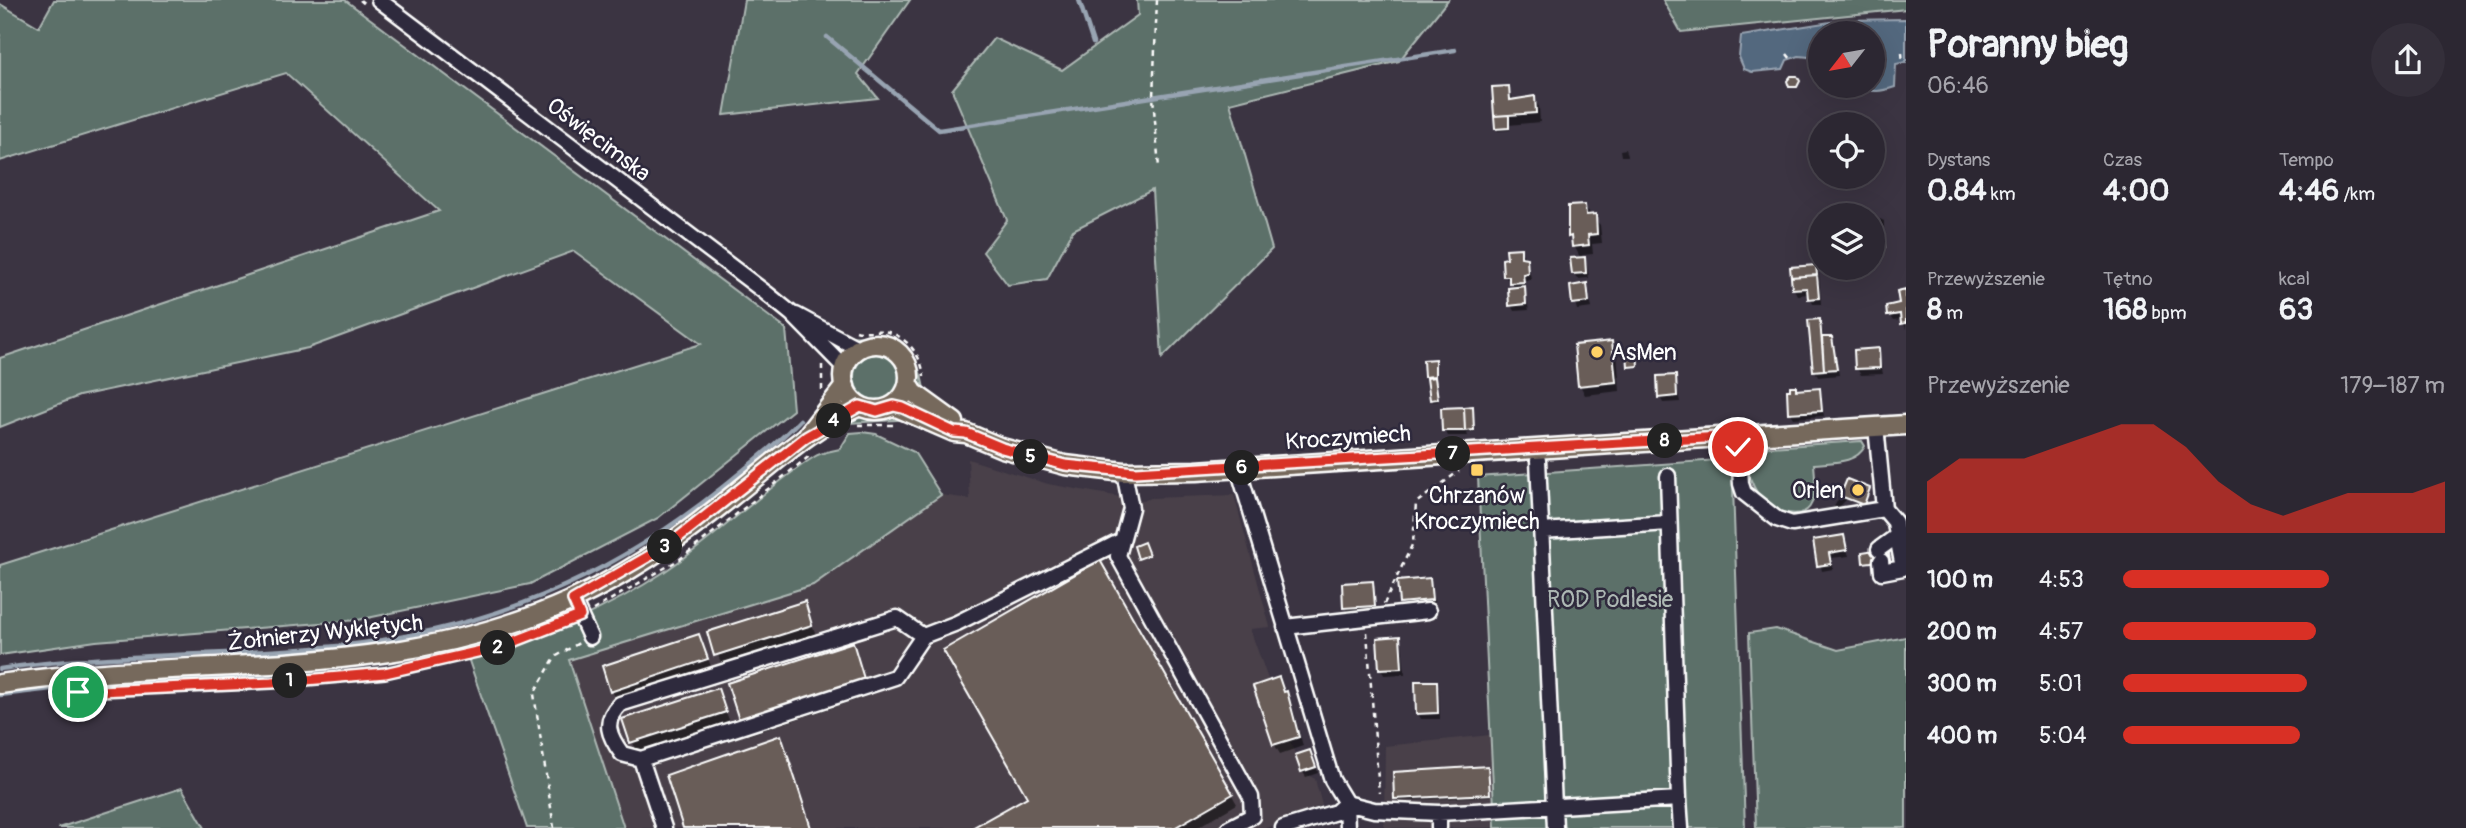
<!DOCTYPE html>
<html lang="pl">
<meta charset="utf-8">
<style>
body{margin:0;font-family:Pangolin,sans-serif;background:#342f3a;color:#f1f3f6;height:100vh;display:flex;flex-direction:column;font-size:26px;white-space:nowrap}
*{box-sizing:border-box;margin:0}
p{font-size:23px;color:#a6a5ac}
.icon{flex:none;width:38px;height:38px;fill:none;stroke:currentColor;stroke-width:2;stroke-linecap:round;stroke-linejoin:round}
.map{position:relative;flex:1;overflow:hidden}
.side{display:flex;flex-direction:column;background:#2c2732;width:560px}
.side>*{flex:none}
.needle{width:46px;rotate:239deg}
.fabs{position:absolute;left:1808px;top:21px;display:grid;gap:14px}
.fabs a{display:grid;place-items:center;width:77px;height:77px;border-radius:50%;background:#2c2732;box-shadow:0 7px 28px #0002,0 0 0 2px #48444d;font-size:35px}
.pin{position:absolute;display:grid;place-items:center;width:60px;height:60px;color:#fff;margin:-30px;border:4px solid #fff;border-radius:50%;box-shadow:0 2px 7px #0007}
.km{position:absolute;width:35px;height:35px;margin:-18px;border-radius:50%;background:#222;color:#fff;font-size:19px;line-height:35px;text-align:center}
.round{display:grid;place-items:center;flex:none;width:74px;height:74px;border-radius:37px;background:#342f3a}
.head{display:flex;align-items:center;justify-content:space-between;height:119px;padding:0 21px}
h1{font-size:38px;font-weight:700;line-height:52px}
.stats{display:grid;grid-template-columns:repeat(3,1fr);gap:10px;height:119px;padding:7px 21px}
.stats div{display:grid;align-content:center}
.stats b{font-size:30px;font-weight:700}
.stats small{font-size:19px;font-weight:400}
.stats p{font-size:19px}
.chart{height:196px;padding:14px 21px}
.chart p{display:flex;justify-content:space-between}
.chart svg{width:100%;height:126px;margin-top:7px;fill:#d93025;opacity:.7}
ul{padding:0 21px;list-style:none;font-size:23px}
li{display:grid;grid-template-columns:112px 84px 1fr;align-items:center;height:52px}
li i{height:18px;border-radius:9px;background:#d93025}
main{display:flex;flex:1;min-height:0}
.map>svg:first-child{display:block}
.built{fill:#494049}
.green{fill:#5b7069;stroke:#adb8b4;stroke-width:2}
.water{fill:#53677e;stroke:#98a4b2;stroke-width:2}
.shadow{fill:#0007}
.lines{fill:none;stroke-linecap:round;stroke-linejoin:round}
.stream{stroke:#98a4b2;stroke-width:4.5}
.building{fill:#695d58;stroke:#fff;stroke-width:2}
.minor-casing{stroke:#fff;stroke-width:19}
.major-casing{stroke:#fff;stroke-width:23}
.path{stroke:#fff;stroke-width:2.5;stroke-dasharray:5 5;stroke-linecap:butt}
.minor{stroke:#2f2a3d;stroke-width:14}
.major{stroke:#76695c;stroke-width:18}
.route-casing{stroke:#fff;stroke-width:14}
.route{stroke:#d93025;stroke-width:9}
.poi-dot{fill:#ffd166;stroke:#2f2a3d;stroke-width:2.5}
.labels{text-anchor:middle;stroke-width:5;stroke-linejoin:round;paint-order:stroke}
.street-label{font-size:23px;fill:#fff;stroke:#2f2a3d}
.poi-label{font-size:23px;fill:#fff;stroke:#2f2a3d;text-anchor:start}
.park-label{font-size:23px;fill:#adb8b4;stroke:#2f2a3d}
</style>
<main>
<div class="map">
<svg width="1906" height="828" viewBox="0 0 1906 828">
<rect width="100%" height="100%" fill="#3b3442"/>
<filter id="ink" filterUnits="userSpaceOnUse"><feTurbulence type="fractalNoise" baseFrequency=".0143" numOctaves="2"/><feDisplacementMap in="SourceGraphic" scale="14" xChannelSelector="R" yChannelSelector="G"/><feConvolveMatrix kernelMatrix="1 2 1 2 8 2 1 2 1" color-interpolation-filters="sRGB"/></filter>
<g filter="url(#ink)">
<path class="built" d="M968,459L1048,484L1143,501L1151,498L1234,495L1270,627L1250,629L1301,771L1315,779L1322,805L1266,828H624L569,660L813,585L941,495L970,499Z
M1490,735L1494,828H1384L1385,746Z"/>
<path class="green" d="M54,0H345L786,329L793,410L658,518L530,584L358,620L96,641L0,655V565L701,344L574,251L308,348L79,396L0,427V358L439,211L286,73L0,161V4L39,27Z
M744,0H910L858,74L878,98L724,115Z
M1137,0H1448L1399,61L1230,103L1272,249L1162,358L1152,190L1073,230L1047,279L1008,285L983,252L1007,220L952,90L994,38L1062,70L1138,15Z
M1663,0H1906V9L1681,32Z
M849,335C860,339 871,335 883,336C913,340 922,372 925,396C913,375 913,340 880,339C868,339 859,342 847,337Z
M854 377a23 23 0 1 1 46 0a23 23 0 1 1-46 0Z
M860,414H892L912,419L849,423L847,419Z
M862,432L876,434L914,452L941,495L813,585L569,660L624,828H527L468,658C544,637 620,605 684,558C728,526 769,486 814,457C821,452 831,451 840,449L850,433Z
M1862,441L1865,446C1856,464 1832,462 1814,464C1818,503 1813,526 1769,507C1755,494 1738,464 1755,448Z
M1732,459L1745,828H1495L1478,477Z
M1776,629L1838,650L1906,637V828H1756L1749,633Z
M182,788L205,828H58Z"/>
<path class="water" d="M1906,19V62L1896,64L1895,87C1882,91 1872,94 1861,86H1872V33H1820V77L1809,57L1799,56L1787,60L1783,69L1752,72L1744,69L1739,57L1741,36L1843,20Z"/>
<path class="shadow" d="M1508,88L1514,101L1534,98L1539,107L1540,122L1509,125L1510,130L1498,131L1494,89Z
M1626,149L1628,156H1621L1620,150Z
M1584,206L1600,225L1602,243L1592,244L1593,254L1582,255L1587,265L1589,278L1577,279L1573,273L1581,259L1569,236Z
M1880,219L1884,221V228L1880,226Z
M1520,249L1528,264L1531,279L1525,280L1524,288L1529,310L1514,311L1511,305L1515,289L1505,276L1509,260Z
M1815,267L1819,273L1821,304H1813L1809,294L1797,295L1794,289Z
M1586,285L1592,308L1577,310L1571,287Z
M1906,291V329L1902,320L1893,321L1889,315L1901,305Z
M1820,321L1824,339H1831L1834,345L1839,375L1818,377L1815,370Z
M1611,343L1617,353L1620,391L1585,395L1580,385Z
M1878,350L1883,374L1861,375L1857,369Z
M1434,361L1438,401L1433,402L1429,378L1425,376Z
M1675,377L1680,402L1663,403L1660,397Z
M1795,388L1797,392L1819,390L1824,416L1794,418L1790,412Z
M1472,408L1475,432L1467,433L1468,436H1448L1444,430Z
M1848,481L1869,489L1865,507L1847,499L1834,512L1826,513L1825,509L1834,507Z
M1843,537L1849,556L1831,558L1833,569L1822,571L1815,542Z
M1888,552L1890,562L1865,563L1864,553Z
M1100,562L1237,804L1196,828H976L1029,798Z
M1429,580L1435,606L1404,608L1401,602Z
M1372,583L1377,611L1348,613L1345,607Z
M804,603L816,635L722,665L709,633Z
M698,636L714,673L619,704L612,691Z
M1399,638L1402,644L1405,674L1384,675L1381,669Z
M852,644L871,695L749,735L742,722Z
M1278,679L1291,702L1303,746L1280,754L1274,744Z
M1436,683L1439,689L1440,719H1421L1418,713Z
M717,690L730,722L637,752L624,720Z
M780,737L812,828H685Z
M1313,758L1318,773L1306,777L1302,771Z
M1487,768L1490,796L1398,801L1396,798Z"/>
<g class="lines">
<path class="stream" d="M1079,0L1093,43
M827,37L939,130L1455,50
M0,669C112,652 226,657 338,646C487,630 607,580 724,486C749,465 777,444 800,420
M0,695L77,686L271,675"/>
</g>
<path class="building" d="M1791,76H1797L1800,81L1797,87H1789L1787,81Z
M1509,86L1510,100L1535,96L1536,113L1494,116L1492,87Z
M1509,115V128L1495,129L1494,116Z
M1585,205L1586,215L1596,214L1597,234L1588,235L1589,245L1572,247L1571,236L1568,237V206Z
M1882,231L1885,247L1874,249L1872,233Z
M1521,248V257L1527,258L1528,273L1523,274L1524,282L1509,283V276H1503L1502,259L1507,258L1506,249Z
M1585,257L1586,273L1572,274L1570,258Z
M1816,265L1817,275L1791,277L1790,267Z
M1817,275L1819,298L1808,299L1807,288L1792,289L1791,277Z
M1587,283L1589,302L1572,304L1570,286Z
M1525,286L1526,304L1509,306L1508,288Z
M1906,289V323L1901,324L1900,314L1887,316L1886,306L1899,303L1897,291Z
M1820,319L1824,370L1813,371L1808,320Z
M1822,337H1832L1837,369L1824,370Z
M1612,341L1616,382L1578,386L1574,345Z
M1879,348L1880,368L1855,369L1854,350Z
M1637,351L1638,366L1628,367L1627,352Z
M1435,359V376L1424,377L1423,360Z
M1676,375L1677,396L1658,398L1657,376Z
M1435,377L1438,399L1430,400L1427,378Z
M1790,386H1796V390L1820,388L1822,411L1788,413L1787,390H1790Z
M1473,406L1474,430L1465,431L1464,407Z
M1464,407L1465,431H1442L1441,408Z
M1847,479L1870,488L1864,505L1840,496Z
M1844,535L1847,550L1829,553L1831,564L1817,566L1813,540Z
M1144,542L1149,555L1138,559L1134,546Z
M1888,548L1890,560L1863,563L1862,552Z
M1100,560L1233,794L1174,828H972L1027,797L943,650Z
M1430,578L1432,600L1399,603L1397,581Z
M1373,581L1375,606L1343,608L1342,583Z
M805,601L812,625L714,656L707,632Z
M699,634L708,659L610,692L602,666Z
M1400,636L1402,668L1379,669L1377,638Z
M853,642L865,682L740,723L727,683Z
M1279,677L1284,692L1287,691L1299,737L1273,745L1253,686Z
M1415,681H1437L1438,713L1416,714Z
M718,688L726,712L630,743L622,719Z
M781,735L811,828H683L666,775Z
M1310,750L1316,767L1301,772L1295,755Z
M1488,766L1490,794L1394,799L1393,772Z"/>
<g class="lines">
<g class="minor-casing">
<path id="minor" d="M379,0L766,293L792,314L845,368
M796,315L859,349
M1876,426L1884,509L1895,522L1897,536L1879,549
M1738,436L1741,484L1744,493L1777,519L1792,524L1884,509
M1538,460L1555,828
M1238,468L1332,780L1346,803L1347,828
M1124,472L1131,508L1118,556L1251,797L1252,816L1229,828
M1668,476L1679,799
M1541,531L1669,523
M1881,561L1882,572L1903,568L1897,536
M573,600L590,637
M1285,627L1428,611
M641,759L622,754C609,736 602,722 620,704L897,618L923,636
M1346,803L1374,810L1439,813L1679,799L1681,828
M1439,813V828
M664,828L641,759L895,677L923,636L957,623L1119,542
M1283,828L1336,812L1346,803"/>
</g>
<g class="major-casing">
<path id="major" d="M843 377a33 33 0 1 1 66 0a33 33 0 1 1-66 0Z
M909,385L914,393L954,422
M894,406L954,432L966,433L1002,448L1065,465L1124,472L1196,471L1906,425
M808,434L845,386
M0,684C194,655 388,684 572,600C629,574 682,537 731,497C772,465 812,426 860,406"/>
</g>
<path class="path" d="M360,0L366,5
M1157,0L1153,97L1159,168
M1902,53L1903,63
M1787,54L1791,59
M856,330C865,333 873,330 883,331C906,334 922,356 924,377
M822,390V365
M858,425H897
M1384,604L1413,543L1416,503L1459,471
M593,610L680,559L812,454
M1367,632L1379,793
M86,692C249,684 415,687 568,621
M554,828L534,694L555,657L579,643"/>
<use href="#minor" class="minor"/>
<use href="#major" class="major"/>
</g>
</g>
<g class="lines" filter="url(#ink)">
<g class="route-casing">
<path id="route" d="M78,692L272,683L385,673L503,646L580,616L573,600L670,544L806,437L860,406L877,411L894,406L903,408L954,432L966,433L1002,448L1065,465L1135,472L1738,436V447"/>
</g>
<use href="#route" class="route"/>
</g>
<g class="poi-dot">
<circle cx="1597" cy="352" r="7"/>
<rect x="1470" y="463" width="14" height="14" rx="3.5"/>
<circle cx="1858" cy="490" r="7"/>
</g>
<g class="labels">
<g class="street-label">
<text transform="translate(599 139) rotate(37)" y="8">Oświęcimska</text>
<text transform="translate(1348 437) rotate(-4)" y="8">Kroczymiech</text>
<text transform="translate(325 632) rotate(-6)" y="8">Żołnierzy Wyklętych</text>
</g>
<g class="poi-label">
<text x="1611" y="360">AsMen</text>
<text x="1844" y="498" text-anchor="end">Orlen</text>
<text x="1477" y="503" text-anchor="middle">Chrzanów<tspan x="1477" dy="26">Kroczymiech</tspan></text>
</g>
<g class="park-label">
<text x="1610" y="607">ROD Podlesie</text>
</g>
</g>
</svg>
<div class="fabs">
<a><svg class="needle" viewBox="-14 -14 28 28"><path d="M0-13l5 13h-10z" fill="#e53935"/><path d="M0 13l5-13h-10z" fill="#a6a5ac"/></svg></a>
<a><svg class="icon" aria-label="locate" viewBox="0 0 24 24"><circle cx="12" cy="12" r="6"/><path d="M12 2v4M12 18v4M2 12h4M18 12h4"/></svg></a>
<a><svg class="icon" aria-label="layers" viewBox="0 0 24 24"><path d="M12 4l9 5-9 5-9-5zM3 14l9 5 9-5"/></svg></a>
</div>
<div class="pin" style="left:78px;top:692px;background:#1e9e55"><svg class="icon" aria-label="arrive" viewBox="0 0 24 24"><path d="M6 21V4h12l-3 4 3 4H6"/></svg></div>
<div class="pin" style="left:1738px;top:447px;background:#d93025"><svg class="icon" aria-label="check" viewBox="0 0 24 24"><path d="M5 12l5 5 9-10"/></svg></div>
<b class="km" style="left:290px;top:681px">1</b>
<b class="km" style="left:498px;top:648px">2</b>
<b class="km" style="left:665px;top:547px">3</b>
<b class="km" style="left:834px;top:421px">4</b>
<b class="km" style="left:1031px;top:457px">5</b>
<b class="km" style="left:1242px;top:468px">6</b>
<b class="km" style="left:1453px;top:454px">7</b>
<b class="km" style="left:1665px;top:441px">8</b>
</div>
<section class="side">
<div class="head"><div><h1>Poranny bieg</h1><p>06:46</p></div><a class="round"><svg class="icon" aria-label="share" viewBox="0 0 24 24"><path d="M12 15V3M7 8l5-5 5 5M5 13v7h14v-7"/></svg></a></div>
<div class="stats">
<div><p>Dystans</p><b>0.84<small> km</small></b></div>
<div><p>Czas</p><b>4:00</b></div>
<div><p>Tempo</p><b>4:46<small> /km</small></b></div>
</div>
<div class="stats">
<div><p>Przewyższenie</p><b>8<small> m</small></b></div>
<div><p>Tętno</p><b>168<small> bpm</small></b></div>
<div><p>kcal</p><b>63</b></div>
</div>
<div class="chart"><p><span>Przewyższenie</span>179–187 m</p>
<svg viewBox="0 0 160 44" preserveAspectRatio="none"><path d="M0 44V26L10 18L20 18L30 18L40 14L50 10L60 6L70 6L80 14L90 26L100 34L110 38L120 34L130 30L140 30L150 30L160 26V44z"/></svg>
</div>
<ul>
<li><b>100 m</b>4:53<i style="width:64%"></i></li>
<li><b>200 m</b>4:57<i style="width:60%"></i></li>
<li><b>300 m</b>5:01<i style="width:57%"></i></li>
<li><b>400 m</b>5:04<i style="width:55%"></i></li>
</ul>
</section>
</main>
